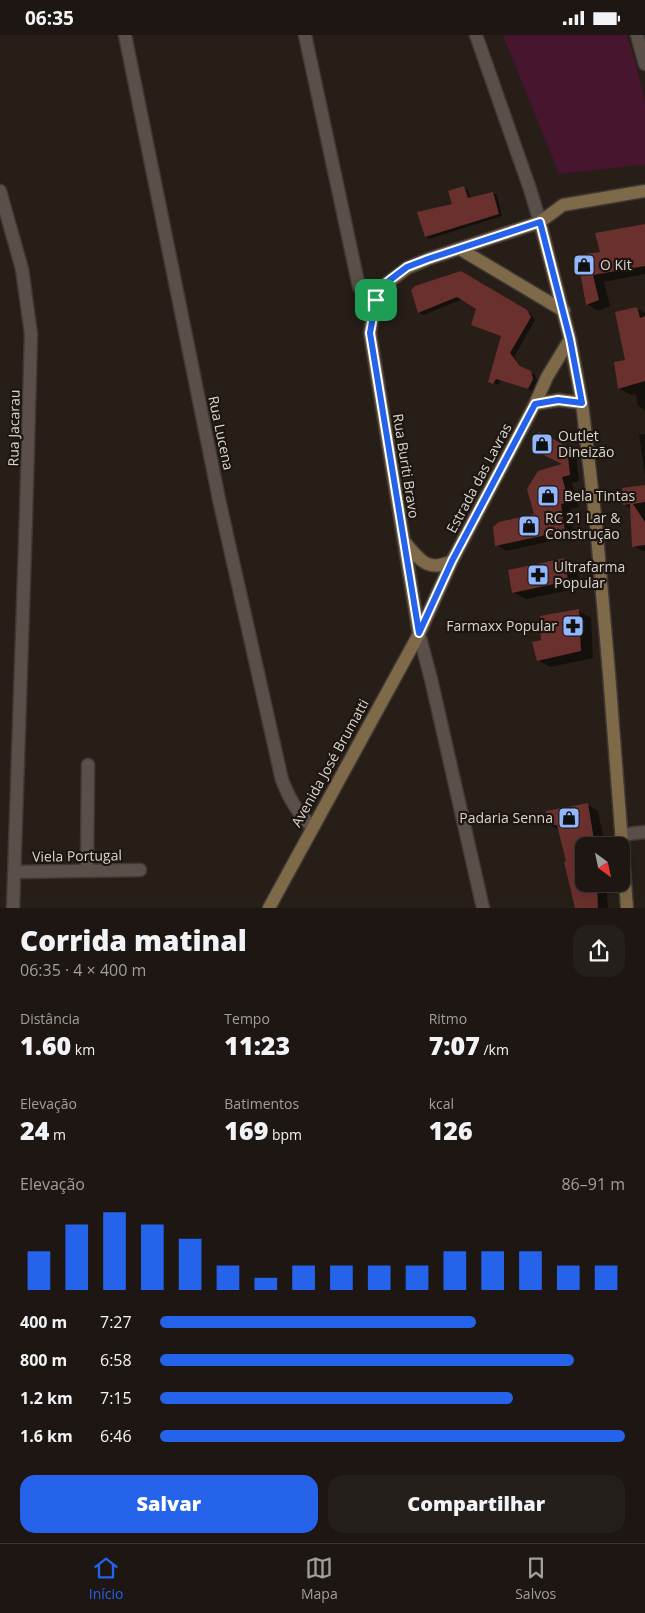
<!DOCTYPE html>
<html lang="pt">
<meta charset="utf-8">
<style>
body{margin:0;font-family:"Open Sans",sans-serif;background:#251f1b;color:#f1f3f6;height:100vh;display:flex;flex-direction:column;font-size:19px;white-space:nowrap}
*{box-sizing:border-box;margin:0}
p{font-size:16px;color:#a09f9f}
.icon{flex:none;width:28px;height:28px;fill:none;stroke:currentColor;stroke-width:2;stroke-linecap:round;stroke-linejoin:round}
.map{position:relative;height:873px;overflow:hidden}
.sheet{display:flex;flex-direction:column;background:#1d1612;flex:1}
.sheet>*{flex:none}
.needle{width:32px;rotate:147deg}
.controls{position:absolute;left:575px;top:802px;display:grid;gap:10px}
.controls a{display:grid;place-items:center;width:55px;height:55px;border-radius:10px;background:#1d1612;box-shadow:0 5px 20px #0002,0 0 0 1px #3b3532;font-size:25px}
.pin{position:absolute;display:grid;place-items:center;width:42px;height:42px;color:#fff;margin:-21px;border-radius:10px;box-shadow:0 2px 8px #0006}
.round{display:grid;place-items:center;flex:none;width:52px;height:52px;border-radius:15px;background:#251f1b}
.summary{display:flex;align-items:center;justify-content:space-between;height:85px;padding:0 20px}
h1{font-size:28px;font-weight:800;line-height:38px}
.stats{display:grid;grid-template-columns:repeat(3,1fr);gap:8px;height:85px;padding:5px 20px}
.stats div{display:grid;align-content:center}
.stats b{font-size:25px;font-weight:800}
.stats small{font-size:14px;font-weight:400}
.stats p{font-size:14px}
.chart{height:140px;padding:10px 20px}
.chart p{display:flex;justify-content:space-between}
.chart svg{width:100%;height:90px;margin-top:5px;stroke:#2563eb;stroke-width:6}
.action{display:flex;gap:10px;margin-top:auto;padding:10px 20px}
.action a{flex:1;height:58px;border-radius:15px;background:#2563eb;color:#fff;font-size:20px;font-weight:800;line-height:58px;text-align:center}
.action a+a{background:#251f1b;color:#f1f3f6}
ul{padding:0 20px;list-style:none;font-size:16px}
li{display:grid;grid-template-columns:80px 60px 1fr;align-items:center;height:38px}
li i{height:12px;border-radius:6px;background:#2563eb}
.status{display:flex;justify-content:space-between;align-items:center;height:35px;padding:0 25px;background:#1d1612;direction:ltr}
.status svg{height:14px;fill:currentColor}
.dock{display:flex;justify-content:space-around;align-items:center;height:70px;border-top:1px solid #3b3532;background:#1d1612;font-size:14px;color:#a09f9f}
.dock a{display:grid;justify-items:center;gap:2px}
.dock .selected{color:#2563eb}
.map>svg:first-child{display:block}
.green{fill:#47152d}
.shadow{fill:#0007}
.building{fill:#6a302d}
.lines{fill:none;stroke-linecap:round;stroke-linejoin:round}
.minor-casing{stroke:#403935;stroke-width:15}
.secondary-casing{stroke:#403935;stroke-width:15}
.minor{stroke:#5a5049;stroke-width:12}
.secondary{stroke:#7e6a48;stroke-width:12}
.route-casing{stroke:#fff;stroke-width:10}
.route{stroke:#2563eb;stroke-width:6}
.labels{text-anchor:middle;stroke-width:4.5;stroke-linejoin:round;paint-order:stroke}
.poi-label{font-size:14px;fill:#dbd5d1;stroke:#1d150f;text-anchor:start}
.street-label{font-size:14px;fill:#dbd5d1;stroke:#1d150f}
</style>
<div class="status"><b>06:35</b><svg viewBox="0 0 49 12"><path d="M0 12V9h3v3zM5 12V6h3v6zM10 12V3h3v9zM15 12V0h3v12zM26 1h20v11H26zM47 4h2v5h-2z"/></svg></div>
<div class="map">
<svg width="645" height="873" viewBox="0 0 645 873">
<rect width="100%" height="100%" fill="#271e18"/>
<path class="green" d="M503,0H627L635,26L645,66V131L639,130L559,139Z"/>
<path class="shadow" d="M464,153L468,155L471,164L493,158L497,160L502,181L429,204L426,202L453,170Z
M645,191V239L604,247L610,271L598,276L587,269L578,221L601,218Z
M461,238L531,279L535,285L514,322L523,334L535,340L538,347L533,356L501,345L498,350L490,346L503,301L472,290L478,273L463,264L423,280L419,277Z
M637,274L645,278V375L638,371L636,359L631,360L619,353L626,326Z
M645,399V441L639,400Z
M566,412L576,418L579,446L572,448L579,472L570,474L574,501L506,516L497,510L535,480L564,429Z
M645,451V516H642L633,511L631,474L625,470Z
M565,524L577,531L580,553L526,564L513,557Z
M579,576L591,583L593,623L550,632L538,625Z
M588,770L598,776L605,811H584V849H606L608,873H577L559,795L549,789Z"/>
<path class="building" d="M464,151L468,163L493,157L499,179L425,202L417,177L452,169L448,156Z
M645,189V231L593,240L599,265L586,270L577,220L600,217L595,198Z
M461,236L527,275L531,282L510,318L520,331L531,336L533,344L528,354L496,344L493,349L488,347L501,301L471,290L476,274L457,262L418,278L411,255L415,251Z
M637,272L640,283L645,281V346L618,354L614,327L625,325L615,277Z
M539,397L567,411L570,440L562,442L569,467L561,469L565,496L495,511L493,492L499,487L534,479L527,454L538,436L562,429L531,414Z
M645,450V467L633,469L645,487V510L632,512L630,469L623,470L622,453Z
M565,523L568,546L512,558L508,535Z
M579,574L581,616L537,626L532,607L541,605L540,581Z
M588,768L595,811H584V849H597L598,873H575L564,827L566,826L557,790H548L546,776Z"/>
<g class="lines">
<g class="minor-casing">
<path id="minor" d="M125,0L220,469L282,745C290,765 297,777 312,792
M305,0L359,252L376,265
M476,0L530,154L540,187
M637,0L645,29
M0,156L22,234L31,299L26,481L13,873
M419,599L431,644L483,873
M621,800L645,797
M87,836L88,730
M15,837L140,835"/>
</g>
<g class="secondary-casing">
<path id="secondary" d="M540,187L570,304L582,368L596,489L609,638L627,873
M460,214L564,276
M535,369L559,365L582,368
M404,506C419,524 427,538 452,526
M419,599L370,298L373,277L377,260L386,249L407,233L428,224L540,187L563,170L645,156
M269,873L419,599L452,526L535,369L547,342L570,304"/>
</g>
<use href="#minor" class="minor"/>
<use href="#secondary" class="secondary"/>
</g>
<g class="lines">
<g class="route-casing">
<path id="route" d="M540,187L570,304L582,368L558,365L535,369L452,526L419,598L370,298L376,265L377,260L386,248L407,232L428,224Z"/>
</g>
<use href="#route" class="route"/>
</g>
<defs>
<g id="shop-square" transform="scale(1.125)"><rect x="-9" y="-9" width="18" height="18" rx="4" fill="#92b7fd" stroke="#1d150f"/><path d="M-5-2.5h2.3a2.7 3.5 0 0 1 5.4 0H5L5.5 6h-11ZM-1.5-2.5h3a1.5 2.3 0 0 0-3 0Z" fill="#111"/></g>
<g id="pharmacy-square" transform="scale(1.125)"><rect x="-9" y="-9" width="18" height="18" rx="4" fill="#92b7fd" stroke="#1d150f"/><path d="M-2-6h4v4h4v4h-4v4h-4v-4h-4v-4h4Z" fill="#111"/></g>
</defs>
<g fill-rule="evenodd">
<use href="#shop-square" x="584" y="230"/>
<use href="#shop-square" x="542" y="409"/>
<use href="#shop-square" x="548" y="461"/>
<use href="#shop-square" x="529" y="491"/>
<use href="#pharmacy-square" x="538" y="540"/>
<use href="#pharmacy-square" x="573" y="591"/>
<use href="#shop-square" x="569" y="783"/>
</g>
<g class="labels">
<g class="poi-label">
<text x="600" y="235">O Kit</text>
<text x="558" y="406">Outlet<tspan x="558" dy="16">Dineizão</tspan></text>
<text x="564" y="466">Bela Tintas</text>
<text x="545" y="488">RC 21 Lar &amp;<tspan x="545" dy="16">Construção</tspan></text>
<text x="554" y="537">Ultrafarma<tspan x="554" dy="16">Popular</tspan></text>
<text x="557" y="596" text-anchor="end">Farmaxx Popular</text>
<text x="553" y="788" text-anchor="end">Padaria Senna</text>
</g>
<g class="street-label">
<text transform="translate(14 393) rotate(-89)" y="5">Rua Jacarau</text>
<text transform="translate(221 398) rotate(78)" y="5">Rua Lucena</text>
<text transform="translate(406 431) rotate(81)" y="5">Rua Buriti Bravo</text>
<text transform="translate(479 443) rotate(-62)" y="5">Estrada das Lavras</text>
<text transform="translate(330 728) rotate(-61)" y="5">Avenida José Brumatti</text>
<text transform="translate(77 821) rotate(-1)" y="5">Viela Portugal</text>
</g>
</g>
</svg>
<div class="controls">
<a><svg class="needle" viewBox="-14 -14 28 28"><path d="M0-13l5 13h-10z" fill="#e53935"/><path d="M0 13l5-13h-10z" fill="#a09f9f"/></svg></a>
</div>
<div class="pin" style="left:376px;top:265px;background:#1e9e55"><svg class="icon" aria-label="arrive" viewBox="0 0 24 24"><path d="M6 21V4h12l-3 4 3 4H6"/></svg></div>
</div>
<section class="sheet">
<div class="summary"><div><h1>Corrida matinal</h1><p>06:35 · 4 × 400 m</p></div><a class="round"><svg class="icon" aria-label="share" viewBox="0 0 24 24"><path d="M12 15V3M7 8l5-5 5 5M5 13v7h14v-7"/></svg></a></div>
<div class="stats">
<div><p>Distância</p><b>1.60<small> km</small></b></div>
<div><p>Tempo</p><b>11:23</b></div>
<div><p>Ritmo</p><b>7:07<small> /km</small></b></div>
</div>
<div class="stats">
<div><p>Elevação</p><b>24<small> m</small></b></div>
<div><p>Batimentos</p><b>169<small> bpm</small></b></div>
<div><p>kcal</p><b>126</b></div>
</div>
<div class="chart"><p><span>Elevação</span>86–91 m</p>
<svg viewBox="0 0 160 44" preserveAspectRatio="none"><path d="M5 44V25M15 44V12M25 44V6M35 44V12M45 44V19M55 44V32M65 44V38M75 44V32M85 44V32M95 44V32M105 44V32M115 44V25M125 44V25M135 44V25M145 44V32M155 44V32"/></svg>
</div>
<ul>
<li><b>400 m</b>7:27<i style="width:68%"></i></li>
<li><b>800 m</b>6:58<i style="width:89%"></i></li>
<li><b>1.2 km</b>7:15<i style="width:76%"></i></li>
<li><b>1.6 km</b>6:46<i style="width:100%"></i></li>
</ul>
<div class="action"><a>Salvar</a><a>Compartilhar</a></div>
</section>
<nav class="dock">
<a class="selected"><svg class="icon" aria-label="home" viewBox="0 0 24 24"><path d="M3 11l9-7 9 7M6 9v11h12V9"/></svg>Início</a>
<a><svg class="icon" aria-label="map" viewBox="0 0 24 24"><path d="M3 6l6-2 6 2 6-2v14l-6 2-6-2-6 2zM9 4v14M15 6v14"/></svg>Mapa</a>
<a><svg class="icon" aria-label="saved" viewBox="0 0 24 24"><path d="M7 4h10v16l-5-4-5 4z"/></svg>Salvos</a>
</nav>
